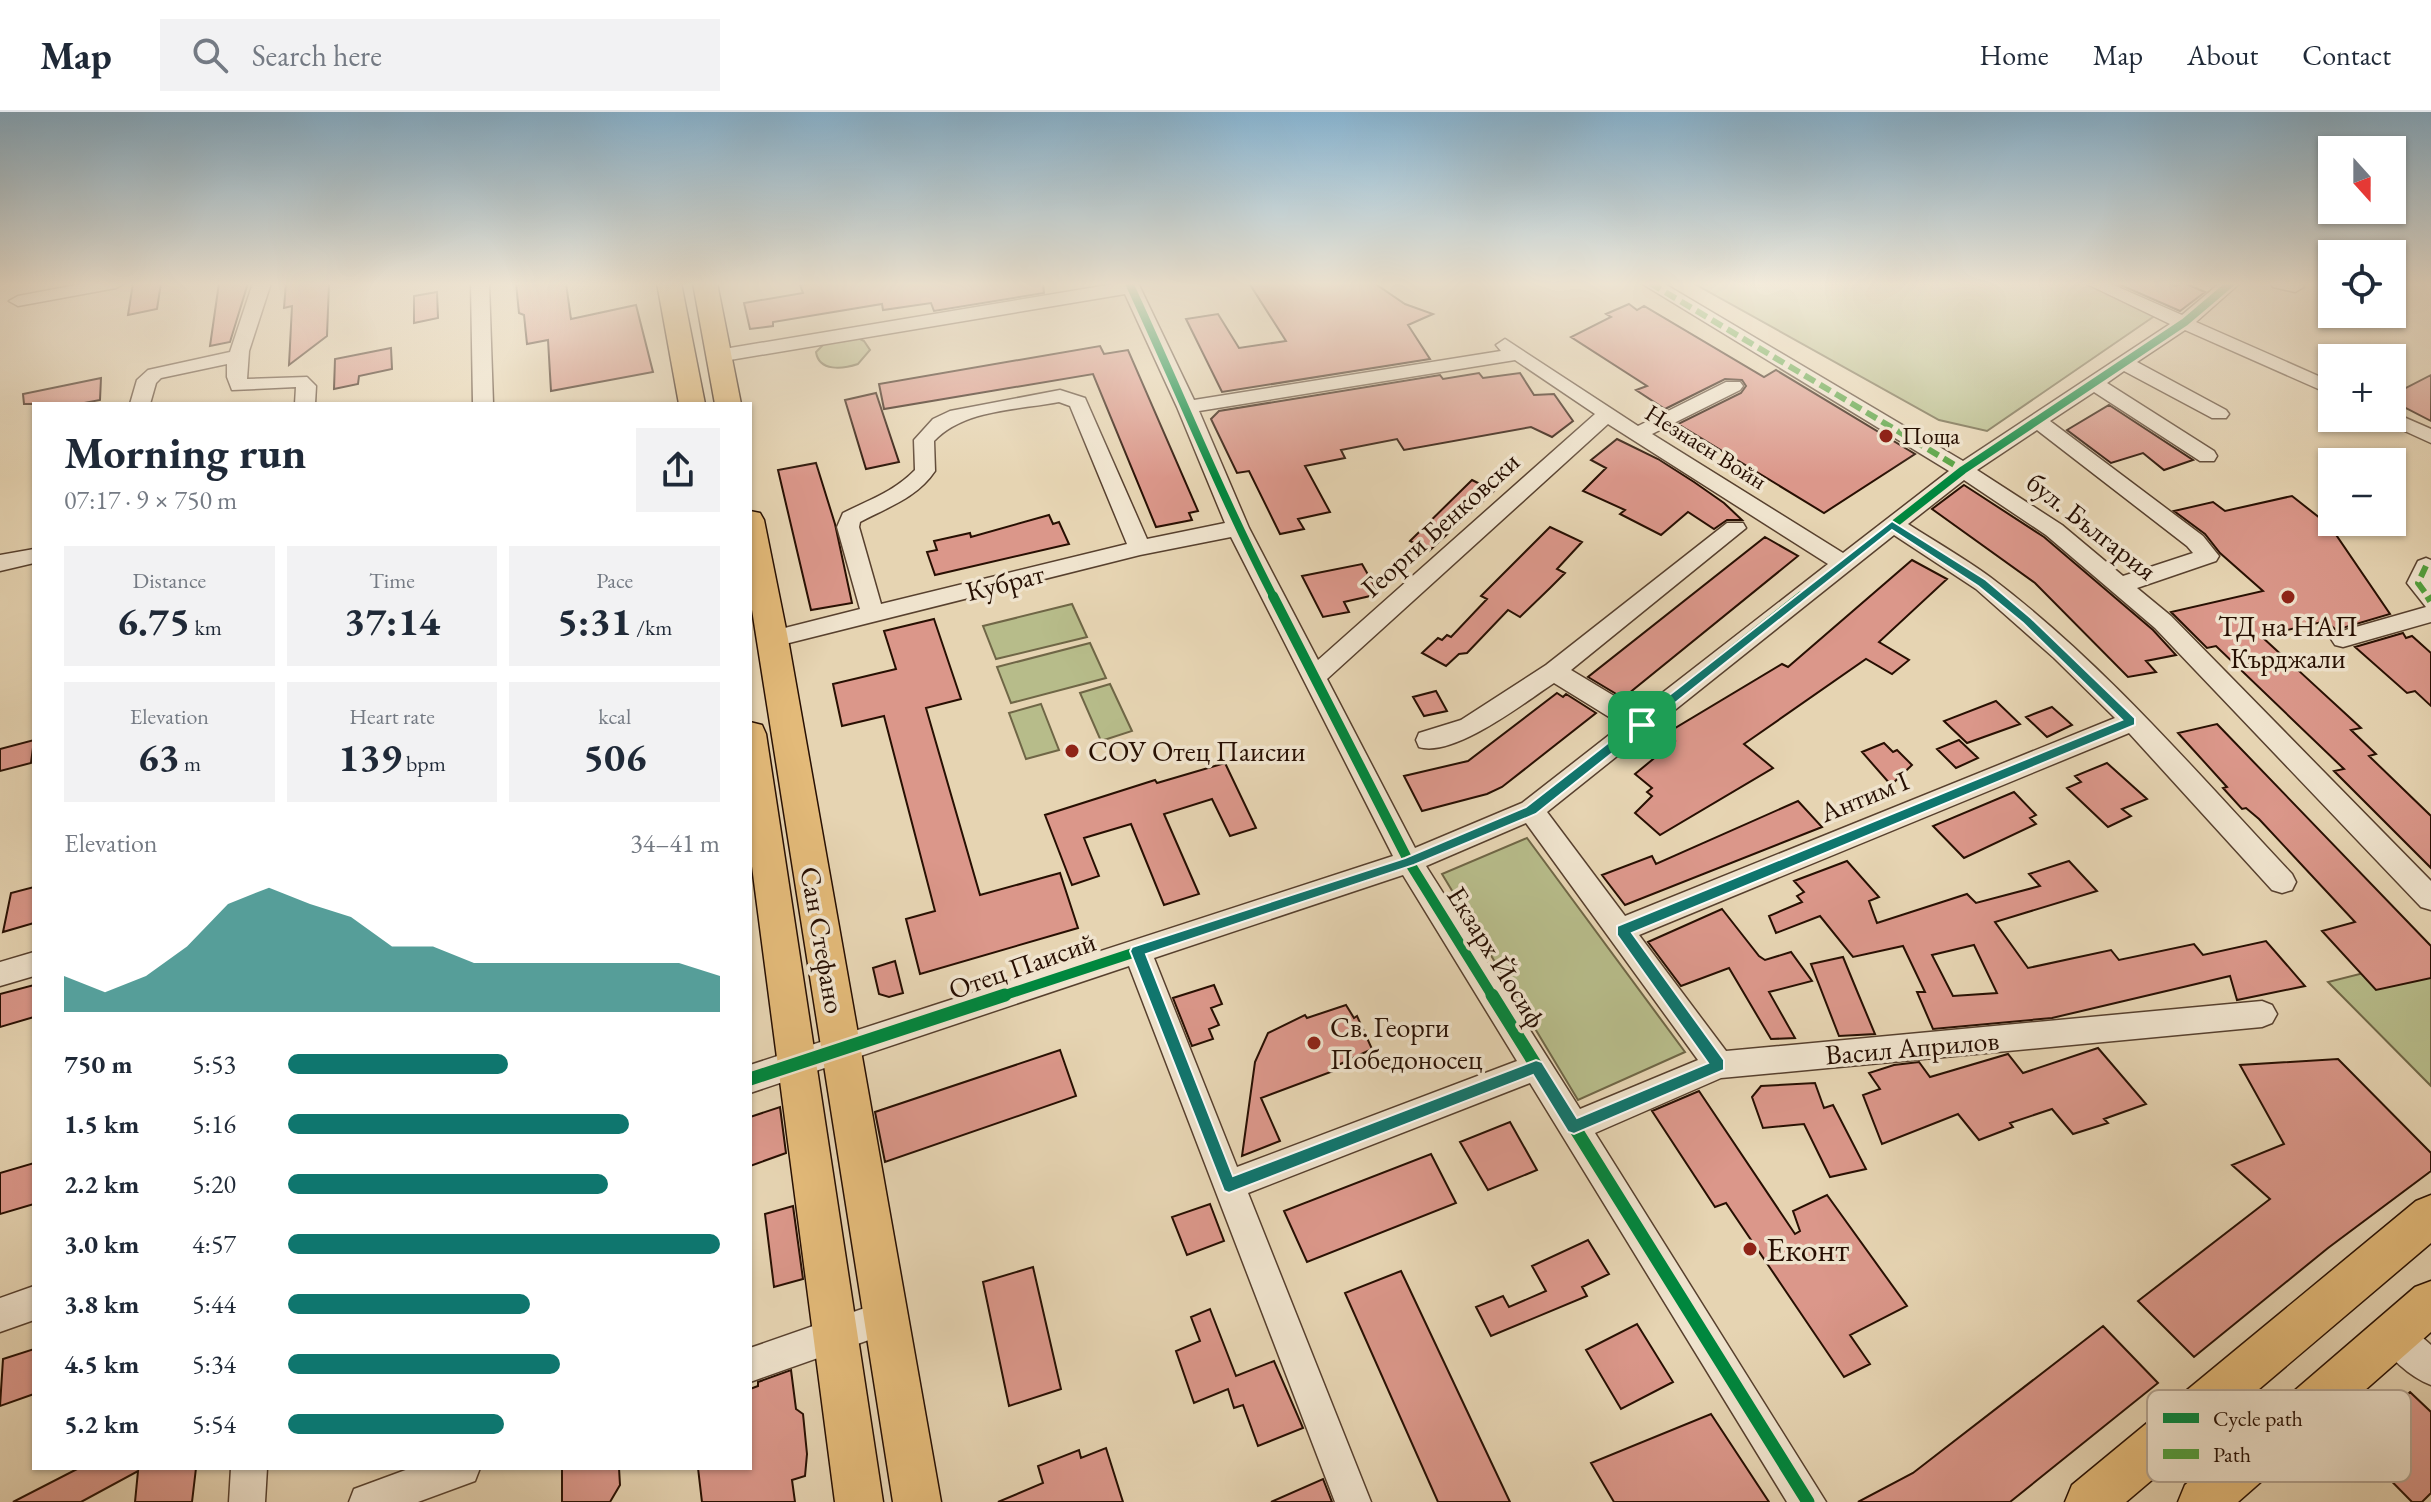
<!DOCTYPE html>
<meta charset="utf-8">
<style>
body{margin:0;font-family:"EB Garamond",serif;background:#f2f2f3;color:#1f2937;height:100vh;display:flex;flex-direction:column;font-size:30px;white-space:nowrap}
*{box-sizing:border-box;margin:0}
p{font-size:26px;color:#747a83}
.icon{flex:none;width:44px;height:44px;fill:none;stroke:currentColor;stroke-width:2;stroke-linecap:round;stroke-linejoin:round}
.map{position:relative;flex:1;overflow:hidden}
.details{position:absolute;left:32px;top:290px;width:720px;height:1068px;display:flex;flex-direction:column;background:#fff;border-radius:0px;box-shadow:0 2px 6px #0004}
.details>*{flex:none}
.needle{width:52px;rotate:159deg}
.buttons{position:absolute;left:2318px;top:24px;display:grid;gap:16px}
.buttons a{display:grid;place-items:center;width:88px;height:88px;border-radius:0px;background:#fff;box-shadow:0 2px 6px #0004;font-size:40px}
.pin{position:absolute;display:grid;place-items:center;width:68px;height:68px;color:#fff;margin:-34px;border-radius:16px;box-shadow:0 4px 12px #0006}
.round{display:grid;place-items:center;flex:none;width:84px;height:84px;border-radius:0px;background:#f2f2f3}
.head{display:flex;align-items:center;justify-content:space-between;height:136px;padding:0 32px}
h1{font-size:44px;font-weight:700;line-height:60px}
.stats{display:grid;grid-template-columns:repeat(3,1fr);gap:12px;height:136px;padding:8px 32px}
.stats div{display:grid;align-content:center;border-radius:0px;background:#f2f2f3;text-align:center}
.stats b{font-size:40px;font-weight:700}
.stats small{font-size:22px;font-weight:400}
.stats p{font-size:22px}
.chart{height:224px;padding:16px 32px}
.chart p{display:flex;justify-content:space-between}
.chart svg{width:100%;height:144px;margin-top:8px;fill:#0f766e;opacity:.7}
ul{padding:0 32px;list-style:none;font-size:26px}
li{display:grid;grid-template-columns:128px 96px 1fr;align-items:center;height:60px}
li i{height:20px;border-radius:10px;background:#0f766e}
header{display:flex;align-items:center;gap:48px;box-sizing:border-box;height:112px;padding:0 40px;background:#fff;border-bottom:2px solid #e0e1e3}
header strong{font-size:38px}
nav{display:flex;gap:44px;margin-inline-start:auto;font-size:28px}
.search{width:560px;height:72px;background:#f2f2f3;display:flex;align-items:center;gap:20px;box-sizing:border-box;padding:0 28px;border-radius:0px;color:#747a83;font-size:30px}
.map>svg:first-child{display:block}
.green{fill:#b7bc8a;stroke:#6f6646;stroke-width:2}
.building{fill:#db978a;stroke:#270f02;stroke-width:2;fill-rule:evenodd}
.lines{fill:none;stroke-linecap:round;stroke-linejoin:round}
.minor-casing{stroke:#57402e;stroke-width:3}
.major-casing{stroke:#270f02;stroke-width:3}
.minor{fill:#efe3cd;fill-rule:evenodd}
.major{fill:#e3ba79;fill-rule:evenodd}
.quiet-far1{stroke:#51a03d;stroke-width:6;stroke-dasharray:12 6;stroke-linecap:butt}
.quiet{stroke:#51a03d;stroke-width:8;stroke-dasharray:16 8;stroke-linecap:butt}
.cycleway-far2-casing{stroke:#efe3cd;stroke-width:12}
.cycleway-far1-casing{stroke:#efe3cd;stroke-width:15}
.cycleway-casing{stroke:#efe3cd;stroke-width:18}
.cycleway-far2{stroke:#00873e;stroke-width:8}
.cycleway-far1{stroke:#00873e;stroke-width:10}
.cycleway{stroke:#00873e;stroke-width:13}
.route{fill:#0f766e;stroke:#fff;stroke-width:2;fill-rule:evenodd}
.poi-dot{fill:#8f2418;stroke:#efe3cd;stroke-width:3}
.labels{text-anchor:middle;stroke-width:7;stroke-linejoin:round;paint-order:stroke}
.far-poi-label{font-size:24px;fill:#270f02;stroke:#efe3cd;text-anchor:start}
.far-street-label{font-size:24px;fill:#270f02;stroke:#efe3cd}
.street-label{font-size:28px;fill:#270f02;stroke:#efe3cd}
.poi-label{font-size:28px;fill:#270f02;stroke:#efe3cd;text-anchor:start}
.near-poi-label{font-size:34px;fill:#270f02;stroke:#efe3cd;text-anchor:start}
.key{fill:#efe3cd;stroke:#b3a390;stroke-width:2}
.key-label{font-size:22px;fill:#270f02}
</style>
<header>
<strong>Map</strong>
<div class="search"><svg class="icon" aria-label="search" viewBox="0 0 24 24"><circle cx="10" cy="10" r="6"/><path d="M15 15l6 6"/></svg>Search here</div>
<nav><a>Home</a><a>Map</a><a>About</a><a>Contact</a></nav>
</header>
<div class="map">
<svg width="2431" height="1390" viewBox="0 0 2431 1390">
<rect width="100%" height="100%" fill="#e6d4b2"/>
<filter id="stains"><feTurbulence type="fractalNoise" baseFrequency=".0025" numOctaves="4"/><feColorMatrix values="0 0 0 0 .2 0 0 0 0 .09 0 0 0 0 .02 0 0 0 .5 -.17"/></filter>
<radialGradient id="worn" r=".72"><stop offset=".6" stop-color="#630" stop-opacity="0"/><stop offset="1" stop-color="#630" stop-opacity=".3"/></radialGradient>
<path class="green" d="M1693,171H2102L2150,191L2156,203L1987,319L1939,308Z
M858,226L864,229L870,238L858,252C843,257 819,260 816,240L825,231Z
M1072,492L1087,525L996,547L983,514Z
M1090,531L1106,566L1011,591L997,555Z
M1110,572L1132,619L1101,629L1080,581Z
M1041,592L1059,638L1026,647L1009,601Z
M1527,726L1685,940L1578,988L1442,762Z
M2431,844V974L2328,870Z"/>
<path class="building" d="M133,171H161L157,197L128,203Z
M219,171H248L230,230L210,234Z
M286,171H329L327,224L289,253L292,194L284,196Z
M516,171H566L571,207L636,193L653,260L551,279L548,228L527,232L524,203L519,201Z
M816,171H1043L1044,181L934,199L931,191L883,198L882,192L773,210V214L750,217L744,191L803,181L800,173Z
M1249,171H1374L1405,192L1433,202L1408,213L1430,247L1222,280L1186,207L1218,202L1239,236L1286,229Z
M2116,171H2168L2175,174L2184,171L2205,180L2180,199Z
M437,180L438,206L414,211V184Z
M1629,192L1637,198L1644,194L1764,265L1776,258L1915,342L1824,401L1678,312L1741,281L1746,274L1742,268L1725,267L1665,297L1636,278L1647,274L1571,225L1611,205L1606,202Z
M1100,234L1104,242L1128,238L1198,399L1189,401L1192,408L1156,415L1093,262L884,297L879,272Z
M391,236L392,257L359,264L358,272L334,277L335,247Z
M1479,261L1483,266L1520,261L1534,283L1554,282L1573,309L1552,325L1531,315L1404,338L1397,327L1341,338L1345,346L1305,354L1330,400L1298,407L1304,417L1280,422L1249,359L1237,361L1211,307L1219,299L1440,263L1443,267Z
M2431,263V309L2392,289V283Z
M101,266L100,288L79,292H24L23,282Z
M876,281L899,350L866,357L845,288Z
M2109,293L2193,348L2164,358L2143,341L2111,351L2067,318Z
M1617,327L1658,347L1694,370L1724,391L1742,408H1727L1714,417L1688,400L1661,423L1620,402L1625,398L1583,379L1606,356L1591,348Z
M816,351L835,412L852,491L811,498L778,358Z
M1472,368L1494,379L1429,439L1410,429Z
M1964,373L2044,425L2153,518L2176,543L2146,549L2156,560L2128,565L2035,471L1932,397Z
M2292,384L2330,414L2390,502L2336,518L2326,509L2261,524L2361,616L2351,618L2376,642L2369,644L2431,704V756L2334,659L2344,657L2216,534L2207,536L2171,500L2263,479L2220,441L2205,422L2174,399L2213,390L2225,399Z
M1049,403L1053,412L1059,410L1069,432L935,463L927,440L937,438L934,429L970,421L971,425Z
M1550,415L1582,430L1557,457L1565,461L1550,476L1520,505L1508,498L1467,541L1459,542L1446,554L1422,541L1438,526L1442,528L1447,523L1451,525L1487,487L1481,484Z
M1765,425L1798,444L1623,586L1588,565Z
M1912,448L1947,467L1879,530L1909,548L1892,562L1866,547L1744,632L1773,656L1660,723L1635,701L1652,684L1647,680L1652,676L1635,662L1675,629L1667,621L1782,552L1788,555Z
M1362,452L1379,482L1344,490L1349,500L1323,505L1302,464Z
M934,507L961,587L926,596L980,783L1060,761L1078,816L920,862L906,807L935,799L884,604L842,614L833,572L896,557L884,519Z
M2403,521L2406,526L2412,524L2431,541V594L2415,579L2407,581L2355,535Z
M1436,579L1447,599L1424,604L1413,585Z
M1557,581L1563,585L1566,582L1596,601L1502,675L1487,682L1422,699L1404,664L1468,649Z
M1996,589L2020,612L1967,631L1944,609Z
M2052,595L2072,613L2047,625L2026,605Z
M2217,612L2431,834V866L2376,878L2322,819L2355,810L2259,707L2246,696L2242,697L2223,676L2227,675L2178,621Z
M34,628L31,651L0,659V637Z
M1959,628L1978,646L1956,656L1937,637Z
M1884,631L1893,640L1897,638L1912,653L1891,673L1862,640Z
M1225,651L1256,716L1230,724L1212,687L1164,702L1199,782L1164,793L1131,712L1084,726L1099,764L1072,773L1045,703L1155,668L1157,671Z
M2107,651L2147,687L2122,697L2131,704L2108,715L2067,676L2081,670L2075,664Z
M2014,680L2036,703L2030,706L2036,712L1964,746L1933,714Z
M1798,689L1822,715L1625,793L1602,763L1652,744L1656,752Z
M1847,749L1879,785L1869,789L1877,811L1967,782L1976,791L2040,774L2029,762L2069,749L2097,779L1995,810L2028,856L2111,838L2119,848L2194,832L2203,843L2266,829L2305,874L2237,888L2230,864L2052,906L1933,917L1917,880H1925L1903,834L1853,845L1820,804L1776,821L1769,804L1802,790L1797,784L1804,780L1794,769ZM1974,833L1997,881L1953,884L1932,843Z
M34,775V811L3,820L11,781Z
M1722,797L1759,844L1765,848L1791,840L1812,869L1769,880L1795,926L1771,927L1729,856L1681,874L1648,830Z
M1843,845L1857,879L1875,922L1839,924L1811,852Z
M895,849L903,881L889,885L879,882L873,856Z
M34,873V905L0,915V882Z
M1214,873L1222,892L1211,896L1219,913L1209,917L1213,927L1192,934L1173,886Z
M1346,893L1354,906L1357,904L1372,937L1334,955L1336,958L1261,986L1280,1029L1242,1044L1255,950L1268,921L1305,903L1307,906Z
M2098,936L2146,992L2104,1007L2108,1011L2073,1022L2052,997L2010,1011L2013,1015L1979,1028L1958,1002L1882,1032L1863,983L1880,977L1869,961L1894,953L1919,950L1930,965L2008,942L2023,961Z
M1060,938L1076,984L885,1050L875,1000Z
M2338,947L2431,1041V1059L2328,1136L2194,1245L2138,1189L2270,1087L2232,1053L2284,1032L2240,953Z
M1815,971L1824,996L1833,993L1866,1057L1830,1065L1804,1012L1763,1016L1752,985L1761,974Z
M1699,979L1795,1122L1800,1119L1793,1099L1827,1083L1907,1194L1850,1223L1870,1252L1844,1265L1726,1091L1715,1095L1652,999Z
M780,995L786,1041L750,1054V1005Z
M1510,1010L1537,1058L1488,1078L1460,1030Z
M1431,1042L1456,1091L1307,1150L1284,1099Z
M34,1051V1092L0,1102V1061Z
M1210,1092L1224,1129L1187,1143L1172,1105Z
M793,1094L803,1167L774,1175L765,1102Z
M1588,1128L1609,1162L1582,1175L1587,1184L1491,1224L1476,1195L1503,1184L1509,1195L1546,1179L1532,1154Z
M1033,1155L1061,1277L1009,1294L983,1170Z
M1401,1159L1484,1335L1510,1390H1438L1345,1181Z
M1210,1197L1236,1264L1274,1249L1303,1316L1258,1334L1243,1293L1234,1296L1228,1277L1194,1291L1176,1239L1200,1229L1191,1205Z
M1637,1212L1673,1270L1621,1297L1586,1238Z
M2103,1214L2158,1271L2010,1390H1858L1913,1361Z
M34,1237V1282L0,1294L3,1247Z
M791,1258L796,1297L803,1302L807,1342L805,1364L792,1368L795,1390H702L698,1356H750V1277L758,1274V1270Z
M2410,1280L2431,1300V1381L2422,1390H2412L2354,1331Z
M1711,1302L1769,1390H1614L1591,1351Z
M1106,1336L1123,1390H998L1043,1371L1038,1354L1079,1338L1081,1346Z
M79,1356H196L192,1390H135L138,1359L81,1390H13Z
M562,1356H619L620,1373L610,1390H562Z
M1323,1367L1332,1390H1271Z"/>
<g class="lines">
<g class="minor-casing">
<path id="minor" d="M87,171H125L116,176L18,194L9,189L18,184Z
M253,171H271L249,239L247,267L307,265L316,274L315,292H295L296,275L232,278L227,265V252L161,266L156,271L150,292H130L137,268L148,258L230,240Z
M471,171H489L493,292H473Z
M1120,171H1138L1194,288L1501,239L1496,233L1505,227L1638,314L1726,270H1740L1743,274L1740,278L1652,322L1843,441L1949,359L1641,171H1663L1963,349L2170,212L2085,171H2109L2182,203L2220,171H2240L2196,210L2332,270V283L2185,218L2137,250L2226,298L2229,302L2226,306H2212L2124,259L2107,271L2214,339L2217,344L2214,349H2200L2094,280L2050,309L2203,424L2219,444L2216,449L2137,476L2171,504L2431,769V798L2421,795L2155,516L2046,423L1964,368L1908,412C1936,430 1964,446 1990,465C2103,550 2196,660 2292,762L2296,770L2292,778L2282,781L2272,778L2129,621L1639,823L1726,939L2262,889L2272,893L2277,902L2272,911L2262,915L1721,966L1595,1021L1826,1390H1787L1530,971L1248,1081L1371,1390H1335L1129,854L750,981V953L1393,744L1231,425L1140,443L773,535L765,533L761,527L765,521L860,497L837,415L843,401C869,388 895,379 915,358L914,328L933,307L950,299L1060,278L1085,286L1147,427L1225,411L1177,295L1125,182L718,250L708,244L718,238ZM1515,248L1595,302L1318,548L1249,416L1199,299ZM1059,290L1070,294L1127,432L881,492L859,415L860,410C888,395 917,386 935,359L934,329C964,297 1018,298 1059,290ZM1608,312L1828,452L1639,599L1571,558L1746,416L1743,411H1727L1546,553L1461,608L1419,621L1416,628L1419,635C1454,646 1525,590 1554,571L1622,613L1522,691L1415,736L1327,567ZM2037,318L2187,434L2193,441L2123,464L2062,413L1977,358ZM1894,423L1976,477L2054,546L2115,606L1625,804L1547,700ZM1526,711L1698,948L1580,997L1426,754ZM1403,763L1517,949L1237,1055L1154,846Z
M2270,171H2301L2304,175L2295,180L2273,175Z
M2392,300L2431,317V331L2385,310L2382,306H2392Z
M34,437V451L0,459V443Z
M2426,446L2431,448V510L2343,535L2335,533L2331,527L2335,521L2426,495L2407,471L2418,449Z
M34,840V864L0,874V850Z
M34,1174V1208L0,1220V1186Z
M885,1189L897,1194L902,1206L897,1218L750,1270V1236Z
M2394,1206L2406,1211L2431,1233V1273C2410,1265 2386,1244 2377,1223L2382,1211Z
M231,1356H267L265,1390H229Z
M411,1356H480L475,1369L418,1390H349L354,1377Z"/>
</g>
<g class="major-casing">
<path id="major" d="M657,171H681L705,292H679Z
M693,171H717L741,292H715Z
M750,399L760,401L764,408L788,527L941,1390H893L750,485Z
M750,610L762,613L766,622L883,1390H835L750,739Z
M2431,1083V1131L2126,1390H2065L2072,1373L2416,1089Z
M2431,1169V1220L2238,1390H2178L2185,1373L2415,1175Z"/>
</g>
<use href="#minor" class="minor"/>
<use href="#major" class="major"/>
<path class="quiet-far1" d="M1650,171L1963,358
M2426,454L2418,471L2429,486"/>
<path class="quiet" d="M2428,484L2431,489"/>
<g class="cycleway-far2-casing">
<path id="cycleway-far2" d="M1129,171C1178,276 1221,383 1274,486
M1800,486L1963,358L2185,210L2231,171"/>
</g>
<g class="cycleway-far1-casing">
<path id="cycleway-far1" d="M1273,484L1409,750L1493,885
M999,885L1409,750L1531,698L1802,484"/>
</g>
<g class="cycleway-casing">
<path id="cycleway" d="M1492,883L1808,1390
M750,967L1005,883"/>
</g>
<use href="#cycleway-far2" class="cycleway-far2"/>
<use href="#cycleway-far1" class="cycleway-far1"/>
<use href="#cycleway" class="cycleway"/>
</g>
<linearGradient id="sky" x2="0" y2="1"><stop stop-color="#87b5d3"/><stop offset="0.47" stop-color="#f4ecdc"/><stop offset="1" stop-color="#f4ecdc" stop-opacity="0"/></linearGradient>
<rect width="2431" height="366" fill="url(#sky)"/>
<path class="route" d="M1892,409L1986,468L2031,506L2135,606V613L1632,821L1724,948V958L1574,1022L1568,1020L1533,963L1229,1081L1224,1079L1130,839L1132,835L1405,746L1526,695ZM1892,418L1978,474L2023,511L2122,608L1617,814V823L1708,951L1577,1006L1542,950L1536,948L1233,1064L1146,842L1414,753L1536,702Z"/>
<g class="poi-dot">
<circle cx="1886" cy="324" r="8"/>
<circle cx="2288" cy="485" r="8"/>
<circle cx="1072" cy="639" r="8"/>
<circle cx="1314" cy="931" r="8"/>
<circle cx="1750" cy="1137" r="8"/>
</g>
<g class="labels">
<g class="far-poi-label">
<text x="1902" y="332">Поща</text>
</g>
<g class="far-street-label">
<text transform="translate(1706 335) rotate(32)" y="8">Незнаен Войн</text>
</g>
<g class="street-label">
<text transform="translate(1440 412) rotate(-42)" y="10">Георги Бенковски</text>
<text transform="translate(2092 414) rotate(38)" y="10">бул. България</text>
<text transform="translate(1005 470) rotate(-14)" y="10">Кубрат</text>
<text transform="translate(1864 684) rotate(-22)" y="10">Антим I</text>
<text transform="translate(823 828) rotate(80)" y="10">Сан Стефано</text>
<text transform="translate(1497 845) rotate(58)" y="10">Екзарх Йосиф</text>
<text transform="translate(1022 853) rotate(-19)" y="10">Отец Паисий</text>
<text transform="translate(1912 935) rotate(-5)" y="10">Васил Априлов</text>
</g>
<g class="poi-label">
<text x="2288" y="524" text-anchor="middle">ТД на НАП<tspan x="2288" dy="32">Кърджали</tspan></text>
<text x="1088" y="649">СОУ Отец Паисии</text>
<text x="1330" y="925">Св. Георги<tspan x="1330" dy="32">Победоносец</tspan></text>
</g>
<g class="near-poi-label">
<text x="1766" y="1149">Еконт</text>
</g>
</g>
<rect x="2147" y="1278" width="264" height="92" rx="12" class="key"/>
<rect x="2163" y="1301" width="36" height="10" fill="#00873e"/>
<rect x="2163" y="1337" width="36" height="10" fill="#51a03d"/>
<g class="key-label">
<text x="2213" y="1314">Cycle path</text>
<text x="2213" y="1350">Path</text>
</g>
<rect width="100%" height="100%" filter="url(#stains)"/>
<rect width="100%" height="100%" fill="url(#worn)"/>
</svg>
<div class="buttons">
<a><svg class="needle" viewBox="-14 -14 28 28"><path d="M0-13l5 13h-10z" fill="#e53935"/><path d="M0 13l5-13h-10z" fill="#747a83"/></svg></a>
<a><svg class="icon" aria-label="locate" viewBox="0 0 24 24"><circle cx="12" cy="12" r="6"/><path d="M12 2v4M12 18v4M2 12h4M18 12h4"/></svg></a>
<a>+</a>
<a>−</a>
</div>
<div class="pin" style="left:1642px;top:613px;background:#1e9e55"><svg class="icon" aria-label="arrive" viewBox="0 0 24 24"><path d="M6 21V4h12l-3 4 3 4H6"/></svg></div>
<section class="details">
<div class="head"><div><h1>Morning run</h1><p>07:17 · 9 × 750 m</p></div><a class="round"><svg class="icon" aria-label="share" viewBox="0 0 24 24"><path d="M12 15V3M7 8l5-5 5 5M5 13v7h14v-7"/></svg></a></div>
<div class="stats">
<div><p>Distance</p><b>6.75<small> km</small></b></div>
<div><p>Time</p><b>37:14</b></div>
<div><p>Pace</p><b>5:31<small> /km</small></b></div>
</div>
<div class="stats">
<div><p>Elevation</p><b>63<small> m</small></b></div>
<div><p>Heart rate</p><b>139<small> bpm</small></b></div>
<div><p>kcal</p><b>506</b></div>
</div>
<div class="chart"><p><span>Elevation</span>34–41 m</p>
<svg viewBox="0 0 160 44" preserveAspectRatio="none"><path d="M0 44V33L10 38L20 33L30 24L40 11L50 6L60 11L70 15L80 24L90 24L100 29L110 29L120 29L130 29L140 29L150 29L160 33V44z"/></svg>
</div>
<ul>
<li><b>750 m</b>5:53<i style="width:51%"></i></li>
<li><b>1.5 km</b>5:16<i style="width:79%"></i></li>
<li><b>2.2 km</b>5:20<i style="width:74%"></i></li>
<li><b>3.0 km</b>4:57<i style="width:100%"></i></li>
<li><b>3.8 km</b>5:44<i style="width:56%"></i></li>
<li><b>4.5 km</b>5:34<i style="width:63%"></i></li>
<li><b>5.2 km</b>5:54<i style="width:50%"></i></li>
</ul>
</section>
</div>
